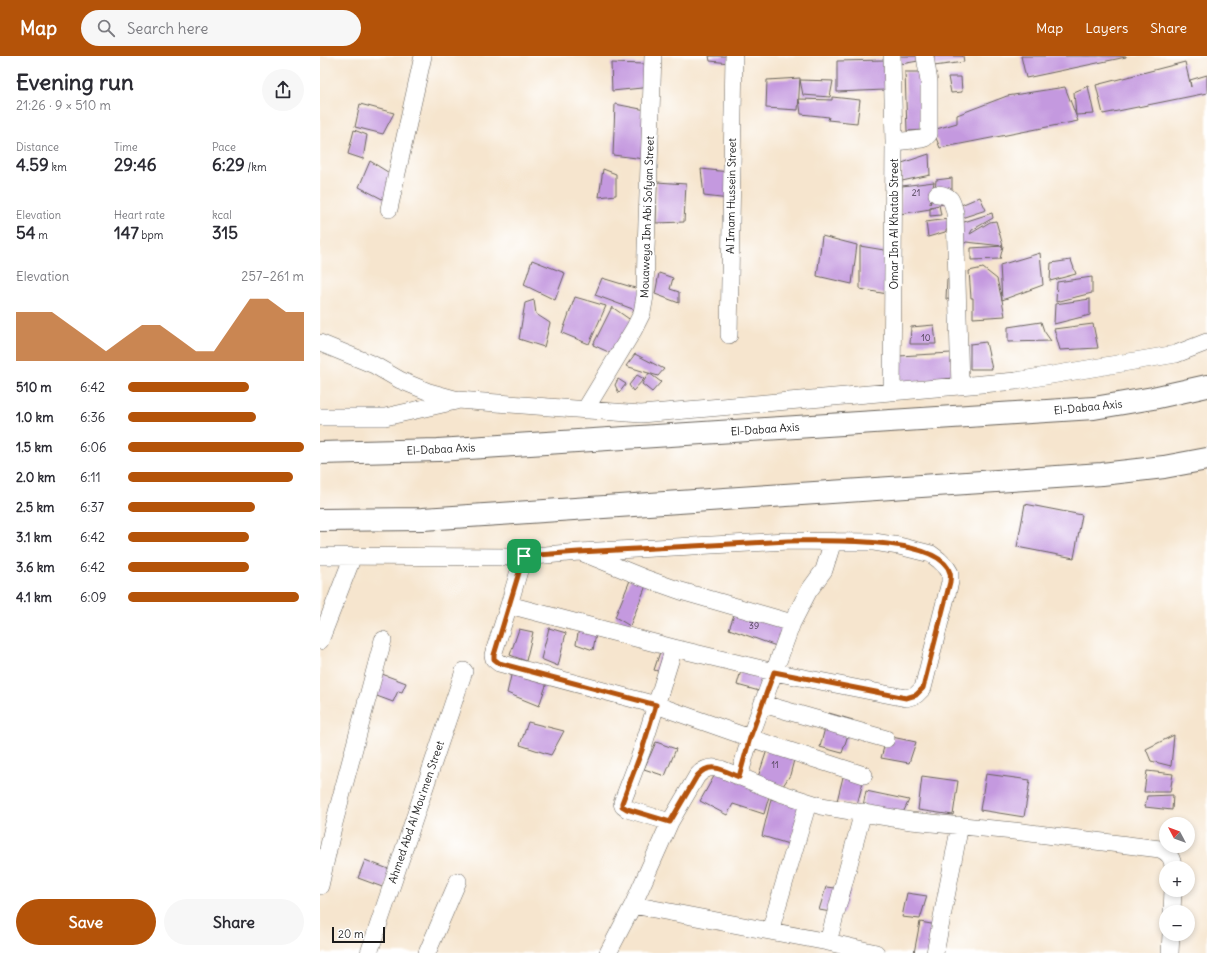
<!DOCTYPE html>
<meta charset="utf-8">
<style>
body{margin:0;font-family:Delius,sans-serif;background:#f7f7f7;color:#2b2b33;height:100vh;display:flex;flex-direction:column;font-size:15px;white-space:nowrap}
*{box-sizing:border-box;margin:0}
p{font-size:13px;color:#7c7c81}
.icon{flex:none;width:22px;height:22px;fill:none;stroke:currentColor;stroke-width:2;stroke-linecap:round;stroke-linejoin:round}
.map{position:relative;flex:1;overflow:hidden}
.panel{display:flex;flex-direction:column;background:#fff;width:320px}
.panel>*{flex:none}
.needle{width:26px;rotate:311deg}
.fabs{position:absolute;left:839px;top:761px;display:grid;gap:8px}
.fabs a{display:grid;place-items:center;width:36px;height:36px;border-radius:50%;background:#fff;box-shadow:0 2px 6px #0003;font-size:20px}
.scale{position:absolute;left:12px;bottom:10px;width:53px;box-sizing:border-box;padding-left:4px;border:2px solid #1c1c1c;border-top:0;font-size:11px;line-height:14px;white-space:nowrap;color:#1c1c1c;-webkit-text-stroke:3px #fff;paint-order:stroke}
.pin{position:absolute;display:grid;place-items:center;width:34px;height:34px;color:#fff;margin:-17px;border-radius:8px;box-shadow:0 2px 6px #0006}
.round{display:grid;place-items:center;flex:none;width:42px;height:42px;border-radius:21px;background:#f7f7f7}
.head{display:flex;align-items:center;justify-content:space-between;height:68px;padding:0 16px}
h1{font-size:22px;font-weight:800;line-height:30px}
.stats{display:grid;grid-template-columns:repeat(3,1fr);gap:6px;height:68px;padding:4px 16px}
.stats div{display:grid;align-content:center}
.stats b{font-size:17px;font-weight:800}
.stats small{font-size:11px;font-weight:400}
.stats p{font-size:11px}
.chart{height:112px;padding:8px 16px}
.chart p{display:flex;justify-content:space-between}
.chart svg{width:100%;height:72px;margin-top:4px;fill:#b45309;opacity:.7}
.button{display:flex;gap:8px;margin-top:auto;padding:8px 16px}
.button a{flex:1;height:46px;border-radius:24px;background:#b45309;color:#fff;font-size:16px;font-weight:800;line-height:46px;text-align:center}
.button a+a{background:#f7f7f7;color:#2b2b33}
ul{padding:0 16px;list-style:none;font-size:13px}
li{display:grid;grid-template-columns:64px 48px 1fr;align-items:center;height:30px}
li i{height:10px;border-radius:5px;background:#b45309}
header{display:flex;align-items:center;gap:24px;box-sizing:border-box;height:56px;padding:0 20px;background:#b45309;color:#fff}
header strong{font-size:19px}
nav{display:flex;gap:22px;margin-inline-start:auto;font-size:14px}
.search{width:280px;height:36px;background:#f7f7f7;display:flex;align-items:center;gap:10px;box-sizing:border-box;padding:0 14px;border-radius:22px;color:#7c7c81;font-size:15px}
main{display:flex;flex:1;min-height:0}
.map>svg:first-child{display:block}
.building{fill:#c499df}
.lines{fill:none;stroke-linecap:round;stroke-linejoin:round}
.street-casing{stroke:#68625a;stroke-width:18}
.highway-casing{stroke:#68625a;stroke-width:24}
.street{stroke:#fff;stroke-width:17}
.highway{stroke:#fff;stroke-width:22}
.route-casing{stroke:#fff;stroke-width:8}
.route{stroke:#b45309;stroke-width:5}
.labels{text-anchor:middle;stroke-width:4;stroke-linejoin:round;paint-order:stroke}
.number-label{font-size:9px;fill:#463b4d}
.street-label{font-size:11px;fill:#1c1c1c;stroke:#fff}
</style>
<header>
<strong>Map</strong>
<div class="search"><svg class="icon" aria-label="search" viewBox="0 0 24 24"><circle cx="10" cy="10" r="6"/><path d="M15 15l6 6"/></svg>Search here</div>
<nav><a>Map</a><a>Layers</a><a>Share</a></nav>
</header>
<main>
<section class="panel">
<div class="head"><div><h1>Evening run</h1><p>21:26 · 9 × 510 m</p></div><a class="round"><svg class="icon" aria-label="share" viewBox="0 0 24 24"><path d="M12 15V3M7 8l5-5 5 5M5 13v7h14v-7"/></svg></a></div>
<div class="stats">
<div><p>Distance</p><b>4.59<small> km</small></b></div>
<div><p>Time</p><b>29:46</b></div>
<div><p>Pace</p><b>6:29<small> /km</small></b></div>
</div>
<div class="stats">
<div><p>Elevation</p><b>54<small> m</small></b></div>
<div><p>Heart rate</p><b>147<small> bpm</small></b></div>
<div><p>kcal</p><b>315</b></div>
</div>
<div class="chart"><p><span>Elevation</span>257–261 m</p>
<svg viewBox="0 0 160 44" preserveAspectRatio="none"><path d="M0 44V14L10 14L20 14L30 22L40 30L50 38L60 30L70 22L80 22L90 30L100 38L110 38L120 22L130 6L140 6L150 14L160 14V44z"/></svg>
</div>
<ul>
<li><b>510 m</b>6:42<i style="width:69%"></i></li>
<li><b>1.0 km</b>6:36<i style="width:73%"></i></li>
<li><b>1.5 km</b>6:06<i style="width:100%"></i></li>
<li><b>2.0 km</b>6:11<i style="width:94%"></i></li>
<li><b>2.5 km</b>6:37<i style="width:72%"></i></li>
<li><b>3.1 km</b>6:42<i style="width:69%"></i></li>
<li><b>3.6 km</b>6:42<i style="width:69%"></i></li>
<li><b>4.1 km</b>6:09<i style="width:97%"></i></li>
</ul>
<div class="button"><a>Save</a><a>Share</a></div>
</section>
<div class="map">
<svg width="887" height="897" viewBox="0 0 887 897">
<rect width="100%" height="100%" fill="#fff"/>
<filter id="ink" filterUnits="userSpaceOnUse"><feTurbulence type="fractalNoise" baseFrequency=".025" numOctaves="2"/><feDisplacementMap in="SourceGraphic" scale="8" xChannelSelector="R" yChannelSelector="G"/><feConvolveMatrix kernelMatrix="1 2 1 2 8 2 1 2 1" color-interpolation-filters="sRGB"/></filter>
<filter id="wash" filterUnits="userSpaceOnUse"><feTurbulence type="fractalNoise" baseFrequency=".012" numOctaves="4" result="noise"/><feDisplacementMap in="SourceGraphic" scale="16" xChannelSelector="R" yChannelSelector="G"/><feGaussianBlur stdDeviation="0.9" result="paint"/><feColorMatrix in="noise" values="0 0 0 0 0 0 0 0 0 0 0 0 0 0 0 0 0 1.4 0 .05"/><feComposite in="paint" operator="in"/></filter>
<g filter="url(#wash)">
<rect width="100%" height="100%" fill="#f6e5ce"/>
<g id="blocks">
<path class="building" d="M389,0H410V7L390,5Z
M580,0H602L604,4L581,8Z
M613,0H643L644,6L614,10Z
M701,0H806V1L706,22Z
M564,4L565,34L517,36V5Z
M865,6L871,31L870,24L887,19V37L783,58L776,29Z
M291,7L326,8L332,31L292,35Z
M585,16H603L606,74L587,75Z
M628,21H641L642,36L631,37Z
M480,22L478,54L446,52L447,24Z
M480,24L513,25L510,41L483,39Z
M768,30L774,58L756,59L754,36Z
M745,31L758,65L620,92L613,74L637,67V59L687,40Z
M512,41L540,44L537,67L508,64L509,61L481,58L479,43L512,44Z
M40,48L74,57L63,78L35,71Z
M295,48L326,54L324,103L293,99Z
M34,74L47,79L43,103L28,98Z
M609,98L610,119L582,125V107Z
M50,105L71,118L66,145L39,131Z
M283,113L296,118V139L279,141Z
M381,113L409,116V143L384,140Z
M632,122V135L615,136L616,124Z
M337,126L366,128L364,166L336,167Z
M614,126L610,148L613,140L632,146L619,149L621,159L610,160V153L619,149L610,151V153L580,158L582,130Z
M660,141L666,154L635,164L634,152Z
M672,157L673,162L652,174L650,178L670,166L676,165L683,190L646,186L638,196V168Z
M628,163L631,168L625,176L608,181L606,166Z
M502,180L537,189L532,228L497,220Z
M540,190L570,195L567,238L540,233Z
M683,190L680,203L651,204V192Z
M720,197L723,229L682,244L685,260L653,262V242H651L649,215L663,212L677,223L682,244L680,209Z
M212,204L245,217L235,244L204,229Z
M751,204L756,218L730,225L731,207Z
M339,217L353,222L350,233L359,236V247L335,238Z
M772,221V237L736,246L737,226Z
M282,222L325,235L318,255L275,239Z
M635,222L636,244L626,243L627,223Z
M255,241L286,250L269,288L242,277Z
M770,243V259L734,268L735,248Z
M214,244L216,258L230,267L224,291L199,283L205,247Z
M292,251L312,265L295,299L273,289Z
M721,266L724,275L731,285L688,286V271Z
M773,268L778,292L740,294L734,273Z
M614,269L616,288H590L591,271Z
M666,286L672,313H650V288Z
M631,297L632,323L580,328L579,300Z
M315,298L344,313L338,320L306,310Z
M329,317L341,326L332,336L322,328Z
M317,319L324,323L313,335L309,329Z
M298,323L306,328L299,337L295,329Z
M705,448L762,459L754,502L697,491Z
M311,522L327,527L310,570L295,561Z
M416,553L468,569L459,591L409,573Z
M260,567L277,572L273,594L256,588Z
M229,572L246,577L238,610L221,603Z
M199,573L213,576L206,605L190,599Z
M341,593L356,597L349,618L334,614Z
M193,611L229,621L219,650L187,637Z
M422,611L448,619L443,636L417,629Z
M62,618L86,627L82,636L78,635L73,646L54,639Z
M509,657L533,664L522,697L500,691Z
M208,666L244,675L231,699L200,689Z
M854,679L851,710L831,705L826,693Z
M567,680L596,686L589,707L561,702Z
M450,685L477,693L470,719L463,730L438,721Z
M336,686L356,693L345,720L324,713Z
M397,715L450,737L444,758L413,748L407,759L380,745Z
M827,715L853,718L850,736H824Z
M524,717L544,722L537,749L517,745Z
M666,718L710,724L704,761L660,754Z
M602,720L638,725L633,759L598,754Z
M546,735L589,744L582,759L543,750Z
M853,739L852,754L825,751L827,740Z
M451,743L480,750L472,789L442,780Z
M45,804L71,814L65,832L38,822Z
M506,831L531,834L523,858L499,854Z
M587,837L607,840L600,863L582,861Z
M600,866L617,869L611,897H594Z"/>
</g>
</g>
<g filter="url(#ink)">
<use href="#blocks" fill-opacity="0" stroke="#68625a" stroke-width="1"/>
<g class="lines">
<g class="street-casing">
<path id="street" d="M572,0L574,86L572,336
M574,86L602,83L605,82L609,78V26L605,0
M617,138C631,139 632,144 635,157L640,330
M69,153L103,0
M409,279L414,0
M0,287L54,309L80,324L109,336L138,344L321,358L696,325L856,298L887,286
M265,354L314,273L322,257L325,240L326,193L333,0
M0,361H65L136,345
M263,497L327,523L361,535L472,567
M0,500L203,501L259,496L468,485L554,486L579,490L611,498L619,504L627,512L630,517V526L603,632L596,639L586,642L454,616L354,592L189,549L203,501
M189,549L173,599L174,603L179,607L336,649L430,682L544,719
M0,585L33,500
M443,648L566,683
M419,721L430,682L472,567L488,536L504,514L513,485
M350,766L307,753L303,750L302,747L322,694L354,592
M0,830L13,771L63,584
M313,849L508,886L556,897
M852,856L853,834
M450,875L488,747
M508,886L543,756
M49,897L144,615
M107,897L138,825
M288,897L313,849L350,766L377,720C384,712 391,710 401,713L460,737L501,750L591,765L694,775L840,793C849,797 853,802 853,812
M615,897L640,769
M850,897L851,878"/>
</g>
<g class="highway-casing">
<path id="highway" d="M0,397L118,394L774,352L833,342L887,330
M0,464L103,463L782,418L844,411L887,403"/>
</g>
<use href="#street" class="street"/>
<use href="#highway" class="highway"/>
</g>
</g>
<g class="lines" filter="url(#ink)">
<g class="route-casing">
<path id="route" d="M468,485C499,485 620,479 630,517C631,520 630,524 630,526L603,632L596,639L586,642L454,616L430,682L419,721C403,714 390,705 377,720L350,766L307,753L302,750V747L322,694L336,649L179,607L174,603V599L204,500L259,496Z"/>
</g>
<use href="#route" class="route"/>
</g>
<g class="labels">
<g class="number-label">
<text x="596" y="140">21</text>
<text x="606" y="285">10</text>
<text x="434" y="573">39</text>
<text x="455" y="712">11</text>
</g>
<g class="street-label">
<text transform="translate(411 140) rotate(-89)" y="4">Al Imam Hussein Street</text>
<text transform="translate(327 161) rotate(-88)" y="4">Mouaweya Ibn Abi Sofyan Street</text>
<text transform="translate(574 168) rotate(-90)" y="4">Omar Ibn Al Khatab Street</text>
<text transform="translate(768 351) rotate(-6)" y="4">El-Dabaa Axis</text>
<text transform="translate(445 373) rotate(-4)" y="4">El-Dabaa Axis</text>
<text transform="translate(121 393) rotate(-3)" y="4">El-Dabaa Axis</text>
<text transform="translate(96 756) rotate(-71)" y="4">Ahmed Abd Al Mou'men Street</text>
</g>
</g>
</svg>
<div class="fabs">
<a><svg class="needle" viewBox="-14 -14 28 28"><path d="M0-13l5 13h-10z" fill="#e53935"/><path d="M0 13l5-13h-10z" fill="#7c7c81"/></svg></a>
<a>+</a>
<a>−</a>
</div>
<div class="scale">20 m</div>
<div class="pin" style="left:204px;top:500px;background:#1e9e55"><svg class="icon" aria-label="arrive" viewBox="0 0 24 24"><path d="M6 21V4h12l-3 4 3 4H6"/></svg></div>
</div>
</main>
